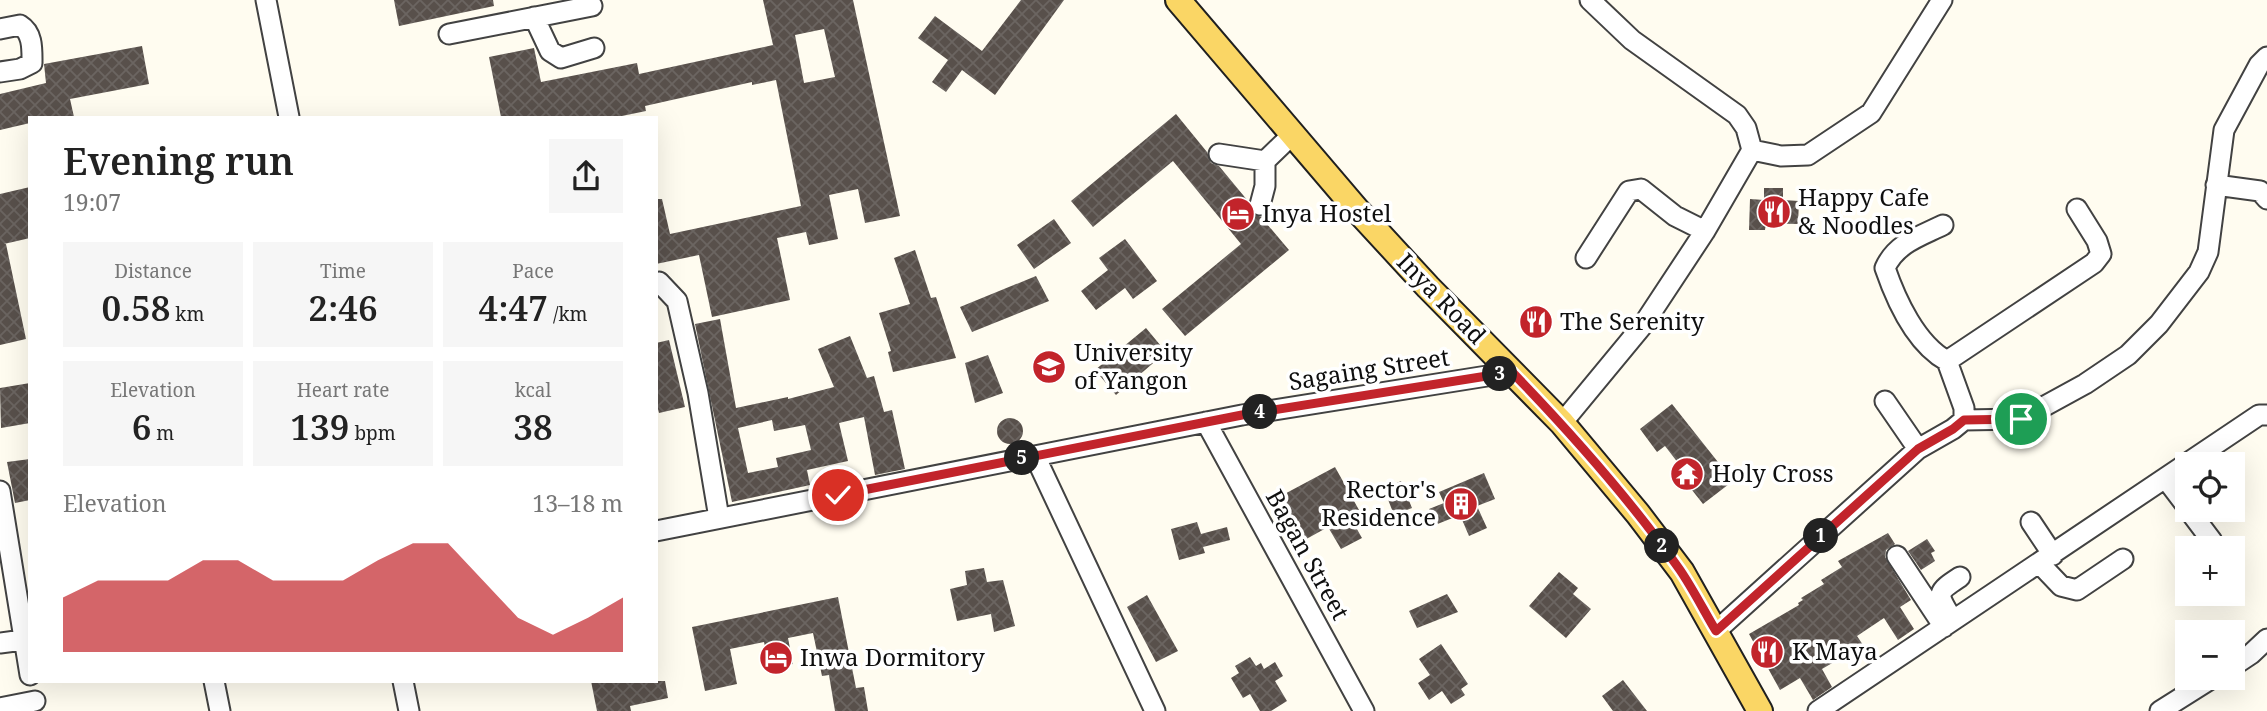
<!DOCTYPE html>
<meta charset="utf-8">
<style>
body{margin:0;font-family:"Noto Serif",serif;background:#f6f6f6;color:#222;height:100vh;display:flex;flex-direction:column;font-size:26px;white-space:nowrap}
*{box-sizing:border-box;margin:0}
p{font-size:23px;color:#767676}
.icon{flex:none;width:38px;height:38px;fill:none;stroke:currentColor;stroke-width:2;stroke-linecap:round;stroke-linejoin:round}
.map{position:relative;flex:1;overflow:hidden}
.details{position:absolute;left:28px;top:116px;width:630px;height:567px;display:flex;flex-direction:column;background:#fff;border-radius:0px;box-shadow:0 7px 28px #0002}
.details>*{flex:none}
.fabs{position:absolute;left:2175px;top:452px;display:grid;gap:14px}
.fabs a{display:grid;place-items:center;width:70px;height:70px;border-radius:0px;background:#fff;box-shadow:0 7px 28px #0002;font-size:35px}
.pin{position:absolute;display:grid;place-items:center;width:60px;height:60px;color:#fff;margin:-30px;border:4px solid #fff;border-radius:50%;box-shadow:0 2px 7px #0007}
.km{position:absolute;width:35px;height:35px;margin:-18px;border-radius:50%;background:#222;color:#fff;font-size:19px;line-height:35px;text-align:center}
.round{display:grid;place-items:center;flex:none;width:74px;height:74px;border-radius:0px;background:#f6f6f6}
.overview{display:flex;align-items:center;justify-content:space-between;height:119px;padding:0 35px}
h1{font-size:38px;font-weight:600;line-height:52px}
.metrics{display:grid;grid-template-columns:repeat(3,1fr);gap:10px;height:119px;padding:7px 35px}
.metrics div{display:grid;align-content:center;border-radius:0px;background:#f6f6f6;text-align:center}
.metrics b{font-size:35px;font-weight:600}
.metrics small{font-size:19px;font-weight:400}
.metrics p{font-size:19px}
.chart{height:196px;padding:14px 35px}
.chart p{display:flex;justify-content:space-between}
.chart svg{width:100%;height:126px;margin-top:7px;fill:#c2242b;opacity:.7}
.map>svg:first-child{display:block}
.building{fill:url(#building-cross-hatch);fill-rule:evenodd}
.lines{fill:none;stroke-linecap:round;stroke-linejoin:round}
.minor-casing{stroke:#424242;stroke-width:23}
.major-casing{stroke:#202020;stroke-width:28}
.minor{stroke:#fff;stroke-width:19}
.major{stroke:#fad665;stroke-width:24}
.route-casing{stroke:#fff;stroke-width:14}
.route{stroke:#c2242b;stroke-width:9}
.labels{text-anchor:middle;stroke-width:7;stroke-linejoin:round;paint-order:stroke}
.poi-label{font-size:24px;fill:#0f0f0f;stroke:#fff;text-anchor:start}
.street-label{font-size:24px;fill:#0f0f0f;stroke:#fff}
</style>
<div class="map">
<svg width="2267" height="711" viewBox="0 0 2267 711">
<defs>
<pattern id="building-cross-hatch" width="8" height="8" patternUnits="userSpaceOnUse" patternTransform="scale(1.75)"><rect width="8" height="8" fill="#58504b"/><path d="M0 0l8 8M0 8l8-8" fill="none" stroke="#6b6561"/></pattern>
</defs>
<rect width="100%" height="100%" fill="#fffcf0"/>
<path class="building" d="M394,0H493L494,6L399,26Z
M763,0H853L900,216L865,223L858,189L829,195L838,239L809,245L806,232L777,238L790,300L712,317L699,255L656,264V199H662L670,234L801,206L776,80L752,85V82L645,106L646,111L617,117H501L489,57L534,48L541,82L637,63L639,74L773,45ZM824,29L835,77L804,83L795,35Z
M1021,0H1064L995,95L962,70L946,92L932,82L948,60L918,38L935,16L982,51Z
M142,46L149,84L70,99L74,117H30V123L0,130V94L46,83L44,64Z
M1176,114L1207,152L1211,163L1219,166L1248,201L1251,213L1261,217L1289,250L1185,336L1162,309L1241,244L1173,161L1093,227L1071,201Z
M30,187V238L4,244H6L26,339L0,345V194Z
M1764,188H1783V200L1799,201L1798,224L1766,223L1765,230H1749L1750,199L1764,200Z
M1054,219L1071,243L1034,269L1017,245Z
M1125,239L1157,281L1133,299L1125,288L1096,310L1081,291L1108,270L1099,258Z
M915,250L931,298L936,297L956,358L893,372L888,352L891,351L879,313L910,304L894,258Z
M1036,276L1049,301L972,332L960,307Z
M720,319L736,408L788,397V399L834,387L818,349L850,336L867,378L874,376L884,412L892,410L905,469L875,475L864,417L839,423L848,461L807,470L810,485L732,502L695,324ZM772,420L774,431L805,425L811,450L776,458L778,467L748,473L738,428Z
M1146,328L1166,352L1116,395L1095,370Z
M669,340L685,407L659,413L656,401V343Z
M988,355L1003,393L975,403L965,363Z
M30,383V423L1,428L0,388Z
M1672,404L1733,481L1703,504L1688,485L1692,481L1665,446L1657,452L1640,429Z
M997 431a13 13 0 1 1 26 0a13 13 0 1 1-26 0Z
M30,459V500L15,503L7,462Z
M1335,467L1359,510L1349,515L1362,538L1341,549L1328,527L1301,542L1277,498Z
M1484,473L1495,499L1477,506L1487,528L1469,536L1460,515L1435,525L1429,509L1444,503L1439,492Z
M1401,481L1412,508L1394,515L1384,489Z
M1197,522L1201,534L1227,527L1230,540L1203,547L1205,553L1179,560L1171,529Z
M1888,533L1895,544L1886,550L1885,557L1911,600L1900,607L1914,629L1898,640L1884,618L1857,636L1863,645L1822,669L1832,687L1813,700L1800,678L1780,690L1749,634L1799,605L1798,603L1803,600L1801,598L1824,584L1821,580L1842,567L1838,561Z
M1927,539L1935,551L1931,553L1935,561L1921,570L1908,551Z
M984,568L987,582L1003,580L1015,626L994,632L991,614L957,621L950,589L967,585L965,571Z
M1559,572L1578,588L1573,594L1591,609L1566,638L1529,606Z
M1447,594L1458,612L1417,628L1409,611Z
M1147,595L1178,651L1156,662L1127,607Z
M838,597L856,688L864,687L868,711H835L829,675L822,676L813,633L788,638L793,664L770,669L764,642L730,649L737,684L705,691L692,627Z
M1441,644L1468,684L1461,689L1465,695L1451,704L1442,691L1429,700L1418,683L1430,675L1419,659Z
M1250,657L1256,666L1261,663L1264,669L1275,662L1283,676L1275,681L1287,701L1271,711H1260L1250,694L1243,698L1231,678L1239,673L1235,666Z
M1623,680L1647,711H1613L1602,696Z
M591,681H665L668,698L630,706L631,711H597Z"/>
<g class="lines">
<g class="minor-casing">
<path id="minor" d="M266,0L289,117
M534,17L550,51L561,58L594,48
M0,29L20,25C33,33 32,49 32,63L20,69L0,72
M449,34L592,6
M1752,150L1781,156L1808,155L1871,113L1942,0
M1219,154L1265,161L1294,133
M2216,185L2260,191L2267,199
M1260,205L1265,186V161
M1943,225C1921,236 1896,243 1885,268C1896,300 1916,344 1947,361
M1586,258L1629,191L1641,189L1675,216L1705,231
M656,283L659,282L677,301L698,393L719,518
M1885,401L1918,449
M1964,420L2021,419L2085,384L2128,355L2159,324L2199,272L2208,252L2224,130L2259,65L2267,57
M1206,422L1364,711
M1562,423L1643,325L1705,231L1752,150L1746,128L1737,115L1632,40L1590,0
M1035,456L1155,711
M2166,479L2188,508
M0,491L30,675
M2188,509L2212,541
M2031,522L2053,555
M656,531L1242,415L1512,372
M1897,556L1944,627
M2040,564L2061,586L2077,590L2123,559
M1951,617C1936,593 1937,592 1960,577
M1716,631L1918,449L1953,429L1964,420V408L1947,361L2094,263L2101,254L2097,241L2077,209
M0,643L23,640
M2233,666L2251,654L2267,639
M214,681L220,711
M403,681L409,711
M0,708L35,701
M1818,711L2259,415H2267
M2160,711L2214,677"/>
</g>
<g class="major-casing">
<path id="major" d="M1178,0L1358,211L1428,287L1562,423L1638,514L1682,572L1760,711"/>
</g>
<use href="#minor" class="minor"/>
<use href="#major" class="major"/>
</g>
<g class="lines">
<g class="route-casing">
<path id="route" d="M838,495L1242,415L1512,372C1572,434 1630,499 1680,570C1693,589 1704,611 1716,631L1918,449L1953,429L1964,420L2021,419"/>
</g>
<use href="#route" class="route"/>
</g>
<defs>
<g id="restaurant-disc" transform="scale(1.75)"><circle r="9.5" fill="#c2242b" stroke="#fff"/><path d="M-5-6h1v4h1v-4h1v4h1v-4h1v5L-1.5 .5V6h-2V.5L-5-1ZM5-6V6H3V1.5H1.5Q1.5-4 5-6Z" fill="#fff"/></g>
<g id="hotel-disc" transform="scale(1.75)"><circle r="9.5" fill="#c2242b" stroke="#fff"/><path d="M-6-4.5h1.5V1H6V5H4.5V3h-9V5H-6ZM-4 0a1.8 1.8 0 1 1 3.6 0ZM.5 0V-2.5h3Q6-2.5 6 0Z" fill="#fff"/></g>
<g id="university-disc" transform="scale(1.75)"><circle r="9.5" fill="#c2242b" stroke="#fff"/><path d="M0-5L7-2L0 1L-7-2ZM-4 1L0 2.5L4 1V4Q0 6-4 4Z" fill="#fff"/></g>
<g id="temple-disc" transform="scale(1.75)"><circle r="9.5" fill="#c2242b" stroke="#fff"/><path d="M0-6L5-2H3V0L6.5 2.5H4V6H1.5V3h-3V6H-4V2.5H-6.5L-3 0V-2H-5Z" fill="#fff"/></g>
<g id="building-disc" transform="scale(1.75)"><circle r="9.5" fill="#c2242b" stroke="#fff"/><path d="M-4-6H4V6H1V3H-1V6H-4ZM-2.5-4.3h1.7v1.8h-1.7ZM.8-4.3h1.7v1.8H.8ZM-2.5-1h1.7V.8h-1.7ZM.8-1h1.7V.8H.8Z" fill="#fff"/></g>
</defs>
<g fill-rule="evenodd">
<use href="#restaurant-disc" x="1774" y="212"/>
<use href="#hotel-disc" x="1238" y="214"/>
<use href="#restaurant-disc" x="1536" y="322"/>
<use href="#university-disc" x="1049" y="367"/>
<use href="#temple-disc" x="1687" y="474"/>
<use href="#building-disc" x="1461" y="504"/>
<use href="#restaurant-disc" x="1767" y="652"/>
<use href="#hotel-disc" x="776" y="658"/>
</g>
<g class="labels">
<g class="poi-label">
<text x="1798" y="206">Happy Cafe<tspan x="1798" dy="28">&amp; Noodles</tspan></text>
<text x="1262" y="222">Inya Hostel</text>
<text x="1560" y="330">The Serenity</text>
<text x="1074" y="361">University<tspan x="1074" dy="28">of Yangon</tspan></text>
<text x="1712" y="482">Holy Cross</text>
<text x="1436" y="498" text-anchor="end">Rector's<tspan x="1436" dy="28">Residence</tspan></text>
<text x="1792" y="660">K Maya</text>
<text x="800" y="666">Inwa Dormitory</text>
</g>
<g class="street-label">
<text transform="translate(1441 299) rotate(46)" y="8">Inya Road</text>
<text transform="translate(1369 370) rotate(-9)" y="8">Sagaing Street</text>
<text transform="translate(1307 555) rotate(61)" y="8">Bagan Street</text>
</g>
</g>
</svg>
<div class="fabs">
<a><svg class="icon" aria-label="locate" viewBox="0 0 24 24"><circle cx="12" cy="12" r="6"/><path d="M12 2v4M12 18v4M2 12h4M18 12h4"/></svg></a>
<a>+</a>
<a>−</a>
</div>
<div class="pin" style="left:2021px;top:419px;background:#1e9e55"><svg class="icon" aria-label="arrive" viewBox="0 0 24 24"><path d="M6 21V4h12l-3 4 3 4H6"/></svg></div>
<div class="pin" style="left:838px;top:495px;background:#d93025"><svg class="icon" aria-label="check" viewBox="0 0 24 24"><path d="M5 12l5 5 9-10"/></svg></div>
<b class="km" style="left:1821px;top:536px">1</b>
<b class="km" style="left:1662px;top:546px">2</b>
<b class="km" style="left:1500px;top:374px">3</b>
<b class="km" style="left:1260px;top:412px">4</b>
<b class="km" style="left:1022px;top:458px">5</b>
<section class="details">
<div class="overview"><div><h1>Evening run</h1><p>19:07</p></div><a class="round"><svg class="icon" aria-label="share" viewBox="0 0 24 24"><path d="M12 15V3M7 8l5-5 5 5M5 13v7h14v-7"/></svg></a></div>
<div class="metrics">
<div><p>Distance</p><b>0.58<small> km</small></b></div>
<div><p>Time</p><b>2:46</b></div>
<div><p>Pace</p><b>4:47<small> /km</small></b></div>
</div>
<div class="metrics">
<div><p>Elevation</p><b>6<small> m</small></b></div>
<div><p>Heart rate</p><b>139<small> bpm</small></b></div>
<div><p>kcal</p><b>38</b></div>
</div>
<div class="chart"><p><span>Elevation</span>13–18 m</p>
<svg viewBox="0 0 160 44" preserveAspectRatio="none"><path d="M0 44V25L10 19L20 19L30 19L40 12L50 12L60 19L70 19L80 19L90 12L100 6L110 6L120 19L130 32L140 38L150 32L160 25V44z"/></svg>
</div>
</section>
</div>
